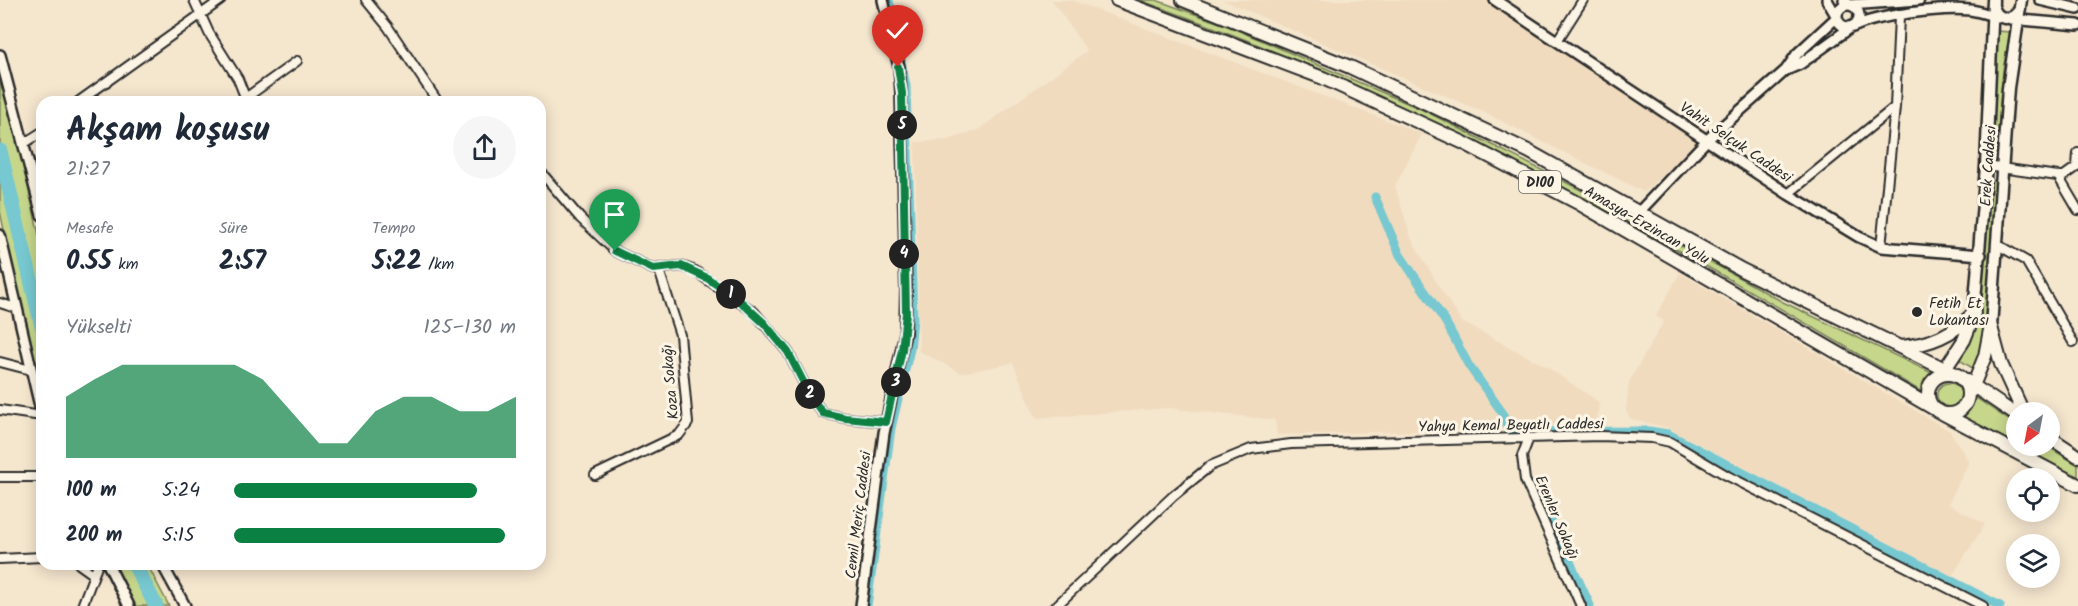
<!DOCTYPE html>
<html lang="tr">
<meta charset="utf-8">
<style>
body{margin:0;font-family:Kalam,sans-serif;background:#f6f6f7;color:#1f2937;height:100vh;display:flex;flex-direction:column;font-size:22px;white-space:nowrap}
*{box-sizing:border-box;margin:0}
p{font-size:20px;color:#747a83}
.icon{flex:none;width:33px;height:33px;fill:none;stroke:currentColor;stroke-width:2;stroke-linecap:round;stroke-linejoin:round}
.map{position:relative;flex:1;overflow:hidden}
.panel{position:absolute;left:36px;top:96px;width:510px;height:474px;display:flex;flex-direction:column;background:#fff;border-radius:18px;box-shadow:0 3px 15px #0003}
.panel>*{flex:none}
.needle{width:39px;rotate:212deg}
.controls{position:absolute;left:2006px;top:402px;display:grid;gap:12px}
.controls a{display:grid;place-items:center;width:54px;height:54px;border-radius:50%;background:#fff;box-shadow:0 3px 15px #0003;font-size:30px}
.pin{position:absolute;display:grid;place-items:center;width:51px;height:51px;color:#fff;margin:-62px -26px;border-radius:50% 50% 50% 0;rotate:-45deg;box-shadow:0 0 6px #0007}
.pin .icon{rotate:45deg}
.km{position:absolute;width:30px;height:30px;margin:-15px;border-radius:50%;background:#222;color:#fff;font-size:16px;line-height:30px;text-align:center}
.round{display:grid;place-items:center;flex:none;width:63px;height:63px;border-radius:32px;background:#f6f6f7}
.summary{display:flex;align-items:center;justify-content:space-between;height:102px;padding:0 30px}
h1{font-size:33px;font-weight:700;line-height:45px}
.figures{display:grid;grid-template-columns:repeat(3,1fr);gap:9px;height:102px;padding:6px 30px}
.figures div{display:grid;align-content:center}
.figures b{font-size:26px;font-weight:700}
.figures small{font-size:16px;font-weight:400}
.figures p{font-size:16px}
.chart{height:168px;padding:12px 30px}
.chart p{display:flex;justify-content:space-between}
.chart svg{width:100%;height:108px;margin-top:6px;fill:#0b8043;opacity:.7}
ul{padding:0 30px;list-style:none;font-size:20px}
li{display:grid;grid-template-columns:96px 72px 1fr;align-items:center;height:45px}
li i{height:15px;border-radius:8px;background:#0b8043}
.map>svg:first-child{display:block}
.built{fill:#f0dbbe}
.green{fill:#c6d78b;stroke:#78815b;stroke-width:1.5}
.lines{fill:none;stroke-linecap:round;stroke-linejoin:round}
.canal{stroke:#77c8d0;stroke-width:9}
.river{stroke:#77c8d0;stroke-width:15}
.minor-casing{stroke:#2b2b2b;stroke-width:12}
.tertiary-casing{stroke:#2b2b2b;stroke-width:14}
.secondary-casing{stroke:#2b2b2b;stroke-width:15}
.trunk-casing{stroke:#2b2b2b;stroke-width:16}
.minor{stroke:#fcf5e5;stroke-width:8}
.tertiary{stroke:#fcf5e5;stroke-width:9}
.secondary{stroke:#fcf5e5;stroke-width:10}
.trunk{stroke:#fcf5e5;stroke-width:12}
.route-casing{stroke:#fff;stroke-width:12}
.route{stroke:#0b8043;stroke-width:8}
.poi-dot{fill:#2b2b2b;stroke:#fcf5e5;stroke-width:2}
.labels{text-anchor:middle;stroke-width:6;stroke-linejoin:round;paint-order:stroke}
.shield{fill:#fcf5e5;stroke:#6a6863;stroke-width:1.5}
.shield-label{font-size:14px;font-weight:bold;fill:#2b2b2b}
.street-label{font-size:15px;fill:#2b2b2b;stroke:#fcf5e5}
.poi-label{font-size:15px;fill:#2b2b2b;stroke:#fcf5e5;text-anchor:start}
</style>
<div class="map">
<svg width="2078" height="606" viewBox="0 0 2078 606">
<rect width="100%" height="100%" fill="#f5e6ce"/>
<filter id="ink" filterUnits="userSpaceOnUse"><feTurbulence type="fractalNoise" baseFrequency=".0167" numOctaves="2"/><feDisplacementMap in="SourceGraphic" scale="12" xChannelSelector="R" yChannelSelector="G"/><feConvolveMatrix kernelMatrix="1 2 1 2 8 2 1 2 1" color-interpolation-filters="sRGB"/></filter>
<g filter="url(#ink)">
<path class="built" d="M1052,0H1071L1422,134L1395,186L1411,238L1441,290L1462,322L1547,367L1599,402L1597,421L1521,428L1277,435L1275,420L1169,408L1036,418L1013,363L961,373L919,351L915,142L948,140L978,130L1087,51Z
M1223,0H1486L1698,142L1644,192L1481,111Z
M1680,273L1950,431L1969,462L1948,504L1985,524L1952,576L1665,427L1631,419L1626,411L1629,382L1664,321L1656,316Z"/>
<path class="green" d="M1139,0H1156L1228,26L1423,110L1577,188L1783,302L1932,373L1922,392C1671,242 1416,96 1139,0Z
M1997,31L2010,32L2003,70L1996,155L1993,133Z
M0,78L20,152L42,248V386L17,292L0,211Z
M1991,180H1995C1993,236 1992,318 1974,369L1958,359L1979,312Z
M1937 395a12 12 0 1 1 24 0a12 12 0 1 1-24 0Z
M1976,398L2016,425V445L1964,418Z
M2017,446H2047L2078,465V477Z
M113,564H147L169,606H135Z"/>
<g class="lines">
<path class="canal" d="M1375,197L1400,255L1445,321L1469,366L1502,412L1509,432L1649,431L1668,434L2000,606
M867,606L891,428L910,349L913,319L906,86L889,0"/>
<path class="river" d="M0,151L42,326
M1533,488L1587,606
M134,564L156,606"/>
<g class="minor-casing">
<path id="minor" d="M194,0L209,33L238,79L247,102
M366,0L388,27L438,102
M1557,41L1583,0
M78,102L221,0
M240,102L297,61
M23,144L42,132
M1986,166L2058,176H2064L2078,166
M2077,166L2078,153
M540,171L580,218L615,251L653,269L681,266L695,271L754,312L788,352L812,399L823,413L845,418L886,422
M2058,176L2078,210
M1788,194L1895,107
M1998,245L2026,261L2073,342
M1881,247L1895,107L1899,16
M0,303L16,308
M0,362L31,370
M0,410L42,416
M1529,438L1522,456L1525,480L1581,606
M595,475L679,435L688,423L680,335L659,270
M0,477H42
M0,559L42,557
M79,564L93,574
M82,606L98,564
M1056,606L1173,496L1210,466L1251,449L1291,444L1600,436L1652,438L1670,442L1726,475L1983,606"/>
</g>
<g class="tertiary-casing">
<path id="tertiary" d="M1495,0L1788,194L1859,237L1881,247L1981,255
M1844,0L1849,5L1919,0
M2040,0L2078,9
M1837 16a11 11 0 1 1 22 0a11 11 0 1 1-22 0Z
M2011,19L2078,25
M1853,27C1878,15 1942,7 1970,10C1980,11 1988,15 1998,17
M0,55L42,215
M1786,70L1797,54L1837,17L1827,0
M1638,213L1707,140L1786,70L1800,64L1850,28
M0,235L42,415
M108,564L129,606
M162,564L185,606
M861,606L884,433L905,333L906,290L901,93L899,67L883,0"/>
</g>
<g class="secondary-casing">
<path id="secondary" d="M1993,6C1997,21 2012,22 2020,9
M1974,313L1986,166L1993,0
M1991,327L2008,88L2021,0"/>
</g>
<g class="trunk-casing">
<path id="trunk" d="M1117,0L1323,78L1464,143L1580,204L1940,412L2078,485
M1183,0L1350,67L1528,151L1742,270L1959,376L2016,415
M1991,327L2001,364L2023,412
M1901,347C1931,344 1952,335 1974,313
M1928 394a20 20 0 1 1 40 0a20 20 0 1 1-40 0Z
M1941,375L1964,340L1973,317
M1971,391L1985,356L1990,330
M2049,437L2078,456"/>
</g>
<use href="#minor" class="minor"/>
<use href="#tertiary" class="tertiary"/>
<use href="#secondary" class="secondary"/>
<use href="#trunk" class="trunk"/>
</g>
</g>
<g class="lines" filter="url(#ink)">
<g class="route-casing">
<path id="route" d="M615,251L653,269L681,266L707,278L739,300L764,323L788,352L812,399L823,413L845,418L886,422L902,350L906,313L902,93L898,67"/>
</g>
<use href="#route" class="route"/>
</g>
<circle class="poi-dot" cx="1917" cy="312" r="6"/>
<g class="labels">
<rect class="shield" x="1519" y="171" width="42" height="22" rx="4.5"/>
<g class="shield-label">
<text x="1540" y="187">D100</text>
</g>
<g class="street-label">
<text transform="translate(1736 142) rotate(34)" y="5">Vahit Selçuk Caddesi</text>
<text transform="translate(1988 166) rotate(-86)" y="5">Erek Caddesi</text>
<text transform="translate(1647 225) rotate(30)" y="5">Amasya-Erzincan Yolu</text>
<text transform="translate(670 382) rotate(-95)" y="5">Koza Sokağı</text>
<text transform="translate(1511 425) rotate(-1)" y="5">Yahya Kemal Beyatlı Caddesi</text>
<text transform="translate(858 515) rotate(-83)" y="5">Cemil Meriç Caddesi</text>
<text transform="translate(1557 517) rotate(67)" y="5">Erenler Sokağı</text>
</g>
<g class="poi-label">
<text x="1929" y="308">Fetih Et<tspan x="1929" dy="17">Lokantası</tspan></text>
</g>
</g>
</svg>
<div class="controls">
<a><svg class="needle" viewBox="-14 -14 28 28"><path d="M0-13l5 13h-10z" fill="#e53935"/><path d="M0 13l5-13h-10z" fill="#747a83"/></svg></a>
<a><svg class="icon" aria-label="locate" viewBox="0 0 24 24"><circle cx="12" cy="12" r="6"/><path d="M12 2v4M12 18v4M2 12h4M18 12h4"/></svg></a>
<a><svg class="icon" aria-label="layers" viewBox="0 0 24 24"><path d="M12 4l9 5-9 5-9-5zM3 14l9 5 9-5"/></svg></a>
</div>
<div class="pin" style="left:615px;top:251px;background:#1e9e55"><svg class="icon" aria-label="arrive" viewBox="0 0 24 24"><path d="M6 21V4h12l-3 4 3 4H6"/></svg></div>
<div class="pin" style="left:898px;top:67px;background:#d93025"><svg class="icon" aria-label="check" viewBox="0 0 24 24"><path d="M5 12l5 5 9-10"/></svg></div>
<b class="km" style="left:731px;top:294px">1</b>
<b class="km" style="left:810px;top:394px">2</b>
<b class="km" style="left:896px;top:382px">3</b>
<b class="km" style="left:904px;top:254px">4</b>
<b class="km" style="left:902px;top:125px">5</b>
<section class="panel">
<div class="summary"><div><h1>Akşam koşusu</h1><p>21:27</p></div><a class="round"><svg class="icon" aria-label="share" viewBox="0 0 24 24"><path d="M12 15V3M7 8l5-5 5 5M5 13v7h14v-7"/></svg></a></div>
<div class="figures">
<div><p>Mesafe</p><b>0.55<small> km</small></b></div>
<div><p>Süre</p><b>2:57</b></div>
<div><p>Tempo</p><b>5:22<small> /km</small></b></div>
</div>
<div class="chart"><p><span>Yükselti</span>125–130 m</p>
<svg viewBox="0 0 160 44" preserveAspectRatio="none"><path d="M0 44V19L10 12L20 6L30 6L40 6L50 6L60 6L70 12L80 25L90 38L100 38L110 25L120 19L130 19L140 25L150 25L160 19V44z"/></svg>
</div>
<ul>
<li><b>100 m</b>5:24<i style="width:86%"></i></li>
<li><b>200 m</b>5:15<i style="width:96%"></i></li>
</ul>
</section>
</div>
